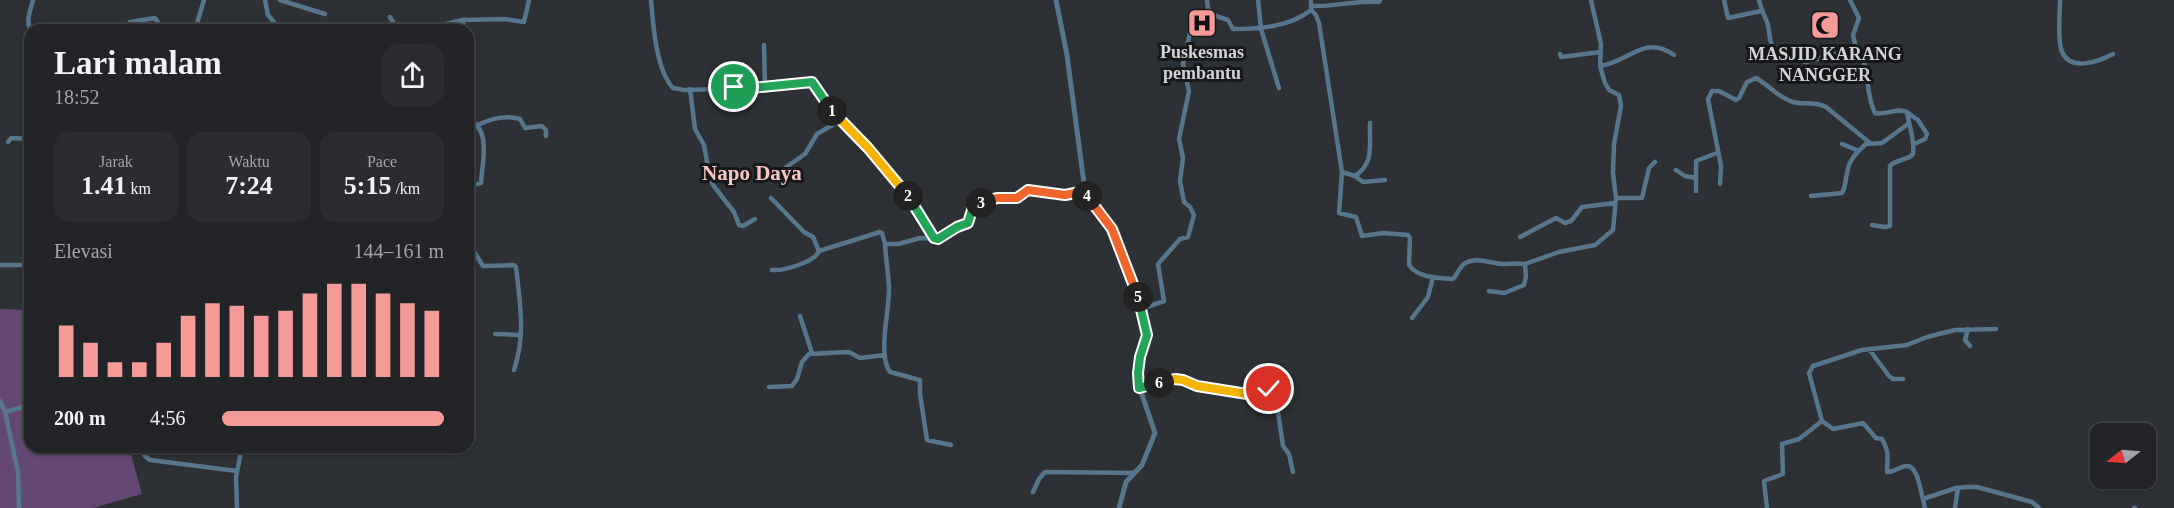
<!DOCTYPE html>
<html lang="id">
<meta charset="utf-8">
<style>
body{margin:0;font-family:"Times New Roman",serif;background:#2a2c2f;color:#f1f3f6;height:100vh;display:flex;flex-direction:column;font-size:22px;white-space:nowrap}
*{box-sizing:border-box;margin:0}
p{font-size:20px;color:#a2a4a7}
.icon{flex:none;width:33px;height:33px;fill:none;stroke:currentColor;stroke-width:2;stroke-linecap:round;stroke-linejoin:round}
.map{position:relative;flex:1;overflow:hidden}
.side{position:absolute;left:24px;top:24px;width:450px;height:429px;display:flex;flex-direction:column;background:#222427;border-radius:18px;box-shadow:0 2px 4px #0004,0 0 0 2px #3f4144}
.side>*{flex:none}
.needle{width:39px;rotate:253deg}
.buttons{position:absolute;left:2090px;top:423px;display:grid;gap:12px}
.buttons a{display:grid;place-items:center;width:66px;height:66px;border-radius:12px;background:#222427;box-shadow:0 2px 4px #0004,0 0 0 2px #3f4144;font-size:30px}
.pin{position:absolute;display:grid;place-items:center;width:51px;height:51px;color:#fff;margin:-26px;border:3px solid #fff;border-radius:50%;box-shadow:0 2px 6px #0007}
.km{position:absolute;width:30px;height:30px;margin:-15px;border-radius:50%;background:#222;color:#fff;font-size:16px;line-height:30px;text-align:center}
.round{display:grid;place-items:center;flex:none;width:63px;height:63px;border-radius:18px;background:#2a2c2f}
.overview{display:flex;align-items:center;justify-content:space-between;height:102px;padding:0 30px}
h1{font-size:33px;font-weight:600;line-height:45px}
.figures{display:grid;grid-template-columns:repeat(3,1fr);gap:9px;height:102px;padding:6px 30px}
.figures div{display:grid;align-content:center;border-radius:15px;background:#2a2c2f;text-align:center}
.figures b{font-size:26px;font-weight:600}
.figures small{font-size:16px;font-weight:400}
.figures p{font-size:16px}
.chart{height:168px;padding:12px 30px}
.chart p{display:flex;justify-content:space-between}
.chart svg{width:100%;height:108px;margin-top:6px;stroke:#f59b97;stroke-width:6}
ul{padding:0 30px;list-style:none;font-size:20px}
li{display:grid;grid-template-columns:96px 72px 1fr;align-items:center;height:45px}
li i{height:15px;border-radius:8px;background:#f59b97}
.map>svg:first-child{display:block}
.green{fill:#624873}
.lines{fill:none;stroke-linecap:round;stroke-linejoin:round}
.minor{stroke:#55768c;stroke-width:4.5}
.tertiary{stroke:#55768c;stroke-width:5}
.split-1-casing{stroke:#fff;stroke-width:12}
.split-2-casing{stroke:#fff;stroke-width:12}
.split-3-casing{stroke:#fff;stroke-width:12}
.split-4-casing{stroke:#fff;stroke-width:12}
.split-5-casing{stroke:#fff;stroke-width:12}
.split-6-casing{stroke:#fff;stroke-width:12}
.split-7-casing{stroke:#fff;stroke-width:12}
.split-1{stroke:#22a559;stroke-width:8}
.split-2{stroke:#f5b400;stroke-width:8}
.split-3{stroke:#22a559;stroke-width:8}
.split-4{stroke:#f0652b;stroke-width:8}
.split-5{stroke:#f0652b;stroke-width:8}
.split-6{stroke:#22a559;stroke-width:8}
.split-7{stroke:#f5b400;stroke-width:8}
.labels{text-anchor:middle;stroke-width:6;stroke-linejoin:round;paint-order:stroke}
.poi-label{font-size:18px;font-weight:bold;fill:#d1d3d6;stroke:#17181a}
.quarter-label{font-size:21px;font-weight:bold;fill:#f9c5c1;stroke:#17181a}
</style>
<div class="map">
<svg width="2174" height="508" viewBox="0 0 2174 508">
<rect width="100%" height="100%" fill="#2d3034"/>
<path class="green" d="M0,309L30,310V447H129L142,494L93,508H0Z"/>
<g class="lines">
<path class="minor" d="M265,0L268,15L281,30
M280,0L325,14
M651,0C653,24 656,70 673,88L684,90L751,88L812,82C819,90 823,101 830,109C866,151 910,187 934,238
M1207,0L1208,9L1216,16L1228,20L1233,29C1259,29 1290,27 1311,10V0
M1258,0L1261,29L1279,88
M1724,0L1728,18L1761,11
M1759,0C1761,9 1765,16 1768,25C1770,34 1769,42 1774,51L1806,62L1858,48C1869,64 1865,94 1875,113C1885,116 1896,107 1907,112C1909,126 1915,140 1913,154C1907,161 1896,159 1890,166V226L1885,227L1872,225
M1850,0L1859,18L1853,35L1856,48
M2060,0C2060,13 2057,40 2062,52C2071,72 2100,61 2113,54
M1311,6C1334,7 1356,0 1379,2L1380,0
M1311,10L1316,15L1319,23L1342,172L1339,213L1356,217L1362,236L1383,233L1408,235L1410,238L1409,265C1418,278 1438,278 1453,279C1457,275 1459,268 1464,264C1477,255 1493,265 1506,264C1514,263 1517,263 1525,264
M390,17L398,30
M462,20L465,30
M130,22L155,18L163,30
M31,30C25,22 31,9 33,0
M195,30L204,0
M423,30L462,20L505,19L524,22L529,0
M764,45L765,86
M1560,54L1561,57L1601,52
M1600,66C1629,62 1644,34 1674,55
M690,89L695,129L704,145L710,178L713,185L734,212L739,225L743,226L755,219
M1907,112L1918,120L1927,134L1925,139L1914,144
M468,120C492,128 482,164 481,183L468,186
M478,125C492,118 505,115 520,119L525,128L542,126L546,130V136
M8,142L11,138L30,139
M1842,144L1859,151
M1676,170L1685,176L1696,178
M1342,172L1355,176L1363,182L1385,180
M1355,176C1375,163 1369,144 1370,123
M784,183L785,168L805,154L817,134L841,120
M1720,184L1721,166L1708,99L1712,91H1719L1736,100L1739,98L1747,82L1756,78C1769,85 1777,97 1793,102C1804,105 1815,101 1826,107L1870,143
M1696,191V161L1717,153
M1811,196L1842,193C1846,186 1845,181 1847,173C1849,160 1856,153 1866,144L1882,143L1908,124
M771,198L804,232L813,237L819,251L880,232L882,233L885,244H898L920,238L941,239L950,231L968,223C975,195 992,200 1015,198C1020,197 1024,193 1028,190L1065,195L1085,191
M1616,198H1642L1649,168L1655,162
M1520,237L1556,218L1565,223L1571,221L1582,207L1615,203
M468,242L483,266L514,265L516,267C520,304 526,334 514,370
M885,244C886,258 888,273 889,287C890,308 877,355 890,372L920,380V394L927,440L951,445
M0,265H23L30,267
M772,270C784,271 815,262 819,251
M1489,291L1504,293L1524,285L1526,277L1525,264L1559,252L1595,245L1613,230L1616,198L1613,173L1614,144L1621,106L1619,95L1609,90L1605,83L1600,66L1601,44L1591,0
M1141,309L1164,301L1158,264L1180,239L1188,237L1194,215L1190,207L1184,202L1180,181L1183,158L1179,139L1189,91L1183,64L1192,24L1208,9
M800,316L812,353
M1412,318L1428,297L1433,277
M1968,329L1965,340L1970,346
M495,334L521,335
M1869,349L1889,376L1893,379H1903
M769,387L792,386L797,379L802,362L809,354L849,352L860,358L885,355
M1139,388L1175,379L1197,386L1266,397L1268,396L1270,385
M1269,389L1273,391L1277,405L1283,446L1289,454L1293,472
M0,401L5,412L30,405
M5,412L18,472L19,508
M1822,421L1833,429L1863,423L1876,438L1882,439C1890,454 1887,457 1887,472C1894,472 1899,467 1906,466C1918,465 1920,490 1923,499L1956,488L1966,487H1977L2032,502L2039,508
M140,447L145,456L150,460L237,471
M1033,492L1039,479L1045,472L1134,473
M1923,499L1925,508
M237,508L236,477L242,447
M1767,508L1764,481L1783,474L1782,444L1799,439L1822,421L1809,373L1813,366L1862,350L1907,345L1927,337L1955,330L1996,329
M1955,508L1958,488
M2134,508H2135"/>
<path class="tertiary" d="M1056,0L1067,55L1085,191L1112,229L1135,284L1147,335L1140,357L1138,383L1155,433L1142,465L1126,482L1119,508"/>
</g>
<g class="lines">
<g class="split-1-casing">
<path id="split-1" d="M734,87L751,88L812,82L832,111"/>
</g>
<g class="split-2-casing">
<path id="split-2" d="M832,111L868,148L908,196"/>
</g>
<g class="split-3-casing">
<path id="split-3" d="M908,196L934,238L938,239L957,227L968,223L972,210L981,203"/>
</g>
<g class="split-4-casing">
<path id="split-4" d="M981,203L997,198H1017L1028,190L1065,195L1085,191L1087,196"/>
</g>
<g class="split-5-casing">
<path id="split-5" d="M1087,196L1112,229L1138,297"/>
</g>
<g class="split-6-casing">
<path id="split-6" d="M1138,297L1147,335L1140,357L1138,373L1139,388L1159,383"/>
</g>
<g class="split-7-casing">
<path id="split-7" d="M1159,383L1175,379L1183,380L1197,386L1266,397L1269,389"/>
</g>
<use href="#split-1" class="split-1"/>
<use href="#split-2" class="split-2"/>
<use href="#split-3" class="split-3"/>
<use href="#split-4" class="split-4"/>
<use href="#split-5" class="split-5"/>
<use href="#split-6" class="split-6"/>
<use href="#split-7" class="split-7"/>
</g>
<defs>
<g id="hospital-square" transform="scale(1.5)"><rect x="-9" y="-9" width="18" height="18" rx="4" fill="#f59b97" stroke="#17181a"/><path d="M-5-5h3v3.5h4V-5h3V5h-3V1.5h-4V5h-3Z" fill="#111"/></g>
<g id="mosque-square" transform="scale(1.5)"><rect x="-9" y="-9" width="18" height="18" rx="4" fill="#f59b97" stroke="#17181a"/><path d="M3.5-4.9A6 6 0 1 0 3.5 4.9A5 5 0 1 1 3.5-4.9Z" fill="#111"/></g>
</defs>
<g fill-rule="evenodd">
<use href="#hospital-square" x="1202" y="23"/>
<use href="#mosque-square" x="1825" y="25"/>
</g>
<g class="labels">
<g class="poi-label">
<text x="1202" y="58">Puskesmas<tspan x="1202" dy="21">pembantu</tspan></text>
<text x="1825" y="60">MASJID KARANG<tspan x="1825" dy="21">NANGGER</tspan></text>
</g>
<g class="quarter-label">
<text x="752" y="180">Napo Daya</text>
</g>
</g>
</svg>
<div class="buttons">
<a><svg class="needle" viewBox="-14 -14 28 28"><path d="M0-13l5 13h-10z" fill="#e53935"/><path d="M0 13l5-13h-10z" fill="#a2a4a7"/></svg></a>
</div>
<div class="pin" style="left:734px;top:87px;background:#1e9e55"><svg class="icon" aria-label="arrive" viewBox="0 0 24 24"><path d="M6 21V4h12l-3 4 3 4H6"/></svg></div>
<div class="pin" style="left:1269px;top:389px;background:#d93025"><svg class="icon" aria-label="check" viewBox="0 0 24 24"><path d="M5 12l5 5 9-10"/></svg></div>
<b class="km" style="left:832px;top:111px">1</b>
<b class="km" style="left:908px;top:196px">2</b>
<b class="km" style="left:981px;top:203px">3</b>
<b class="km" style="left:1087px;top:196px">4</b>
<b class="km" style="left:1138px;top:297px">5</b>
<b class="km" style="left:1159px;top:383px">6</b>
<section class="side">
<div class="overview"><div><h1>Lari malam</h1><p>18:52</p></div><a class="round"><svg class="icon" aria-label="share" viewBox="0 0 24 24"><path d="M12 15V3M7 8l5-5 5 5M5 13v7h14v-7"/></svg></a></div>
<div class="figures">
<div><p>Jarak</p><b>1.41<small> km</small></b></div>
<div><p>Waktu</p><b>7:24</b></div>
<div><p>Pace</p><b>5:15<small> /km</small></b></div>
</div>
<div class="chart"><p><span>Elevasi</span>144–161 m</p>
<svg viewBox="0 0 160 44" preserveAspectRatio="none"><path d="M5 44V23M15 44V30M25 44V38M35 44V38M45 44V30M55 44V19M65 44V14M75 44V15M85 44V19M95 44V17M105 44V10M115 44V6M125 44V6M135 44V10M145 44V14M155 44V17"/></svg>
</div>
<ul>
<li><b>200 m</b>4:56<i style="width:100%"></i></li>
</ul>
</section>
</div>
